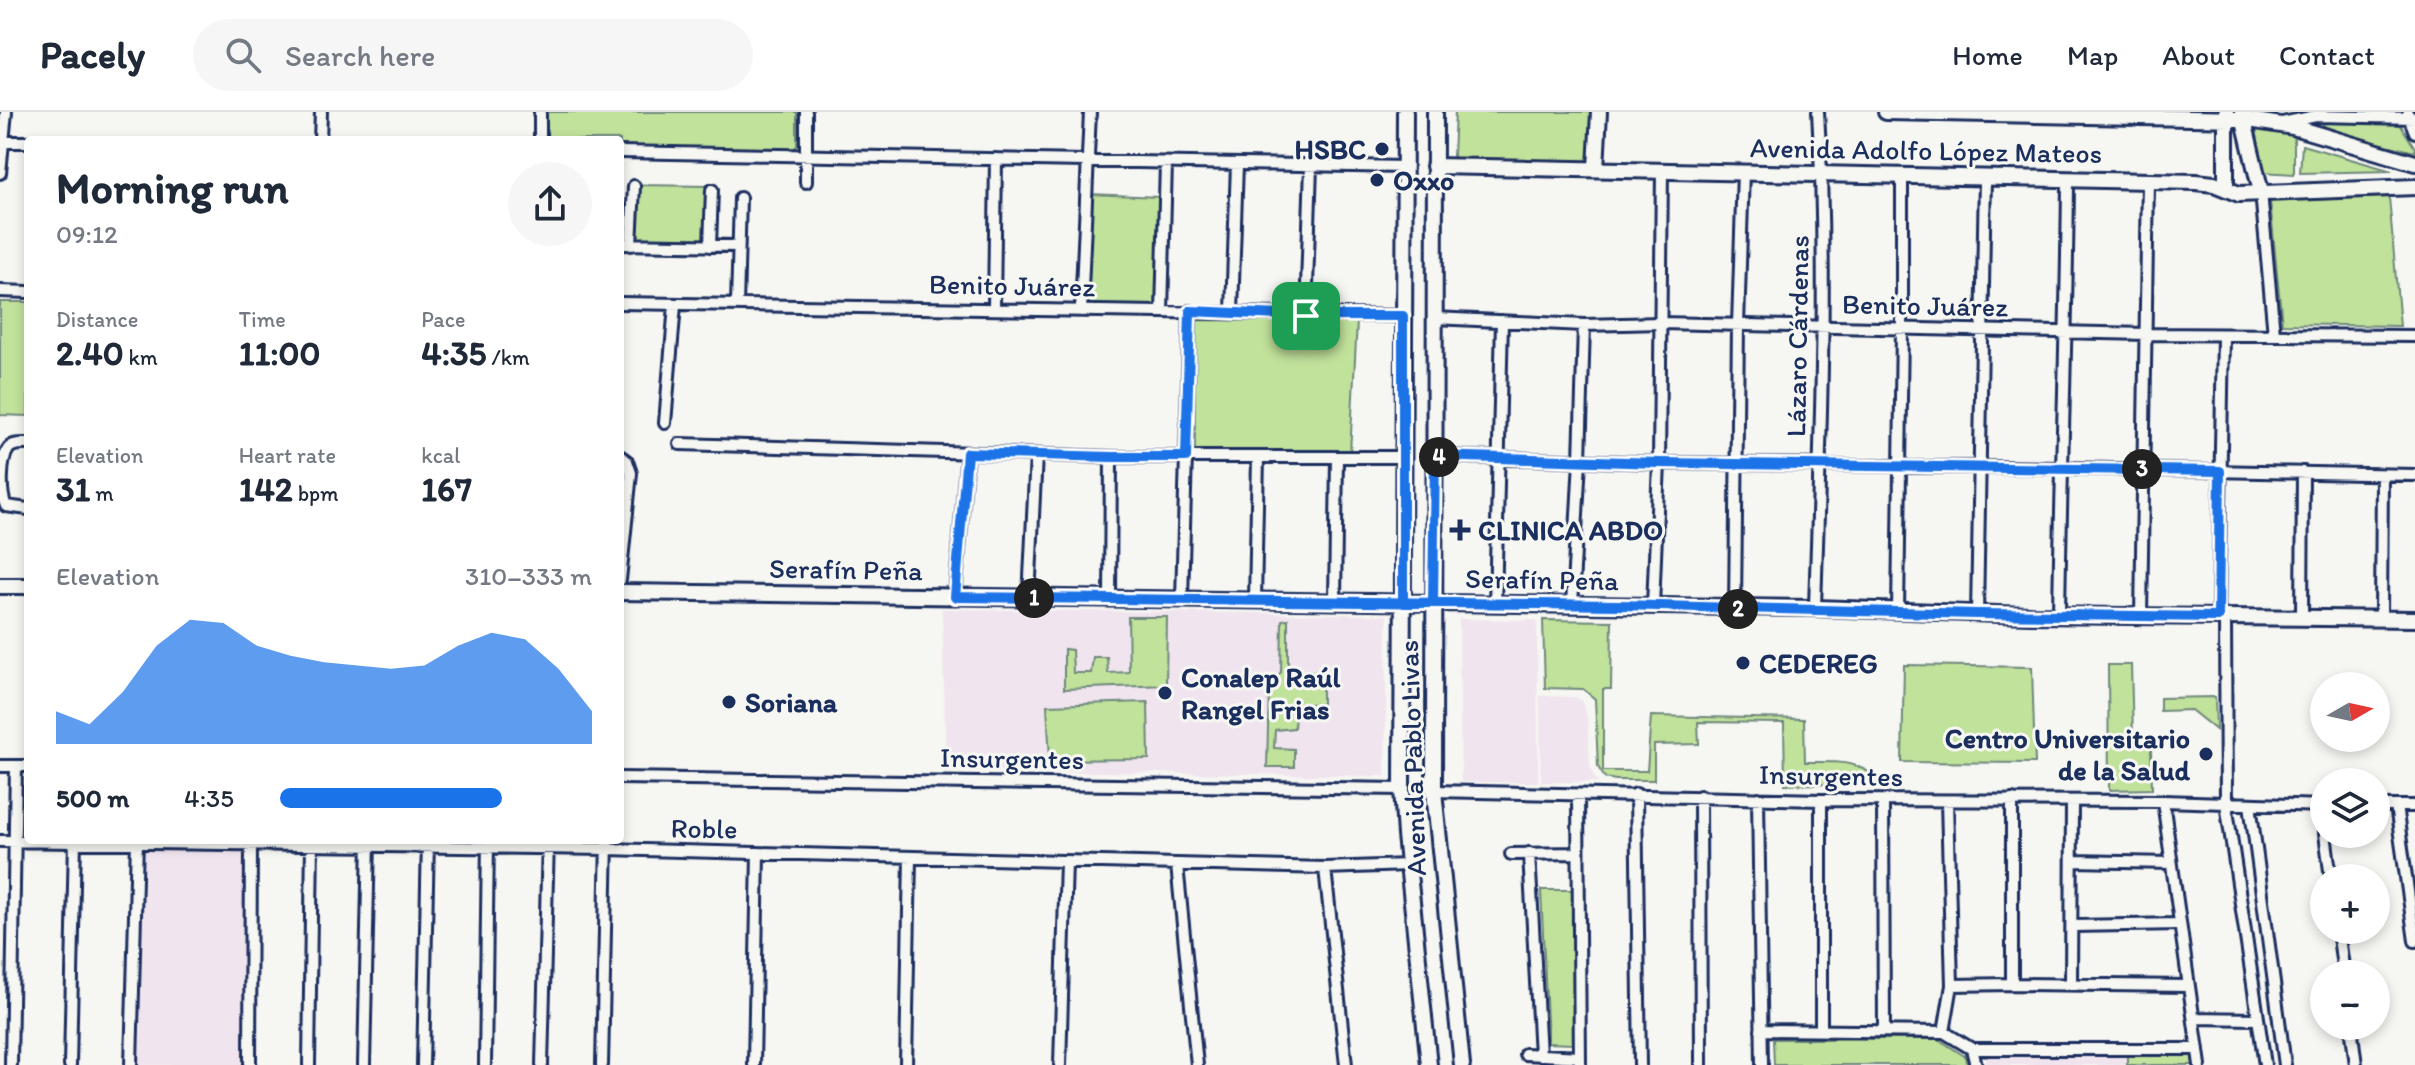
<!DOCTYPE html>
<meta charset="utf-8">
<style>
body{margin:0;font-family:Itim,sans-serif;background:#f6f6f7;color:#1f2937;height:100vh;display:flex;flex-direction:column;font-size:30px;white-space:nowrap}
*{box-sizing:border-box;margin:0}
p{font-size:26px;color:#747a83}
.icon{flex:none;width:44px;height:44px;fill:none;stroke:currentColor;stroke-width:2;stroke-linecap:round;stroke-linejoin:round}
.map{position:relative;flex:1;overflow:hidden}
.panel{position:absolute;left:24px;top:24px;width:600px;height:708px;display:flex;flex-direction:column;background:#fff;border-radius:8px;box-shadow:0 4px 12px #0003}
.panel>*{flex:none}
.needle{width:52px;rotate:81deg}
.tools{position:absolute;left:2310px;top:560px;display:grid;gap:16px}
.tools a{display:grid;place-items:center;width:80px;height:80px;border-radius:50%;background:#fff;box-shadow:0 4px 12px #0003;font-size:40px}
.pin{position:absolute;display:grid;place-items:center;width:68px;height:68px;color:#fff;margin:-34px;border-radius:16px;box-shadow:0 4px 12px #0006}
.km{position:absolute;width:40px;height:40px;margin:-20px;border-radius:50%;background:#222;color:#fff;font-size:22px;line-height:40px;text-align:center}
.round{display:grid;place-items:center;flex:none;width:84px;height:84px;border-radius:42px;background:#f6f6f7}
.overview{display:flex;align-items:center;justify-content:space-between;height:136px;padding:0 32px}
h1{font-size:44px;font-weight:700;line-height:60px}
.metrics{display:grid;grid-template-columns:repeat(3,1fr);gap:12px;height:136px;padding:8px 32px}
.metrics div{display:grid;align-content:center}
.metrics b{font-size:34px;font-weight:700}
.metrics small{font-size:22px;font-weight:400}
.metrics p{font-size:22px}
.chart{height:224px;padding:16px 32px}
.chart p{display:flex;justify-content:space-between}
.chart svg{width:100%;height:144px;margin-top:8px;fill:#1a73e8;opacity:.7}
ul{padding:0 32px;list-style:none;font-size:26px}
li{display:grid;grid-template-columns:128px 96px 1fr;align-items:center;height:60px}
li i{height:20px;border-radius:10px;background:#1a73e8}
header{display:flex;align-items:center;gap:48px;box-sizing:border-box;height:112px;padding:0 40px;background:#fff;border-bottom:2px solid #e0e1e3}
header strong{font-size:38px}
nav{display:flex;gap:44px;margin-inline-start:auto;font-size:28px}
.search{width:560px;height:72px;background:#f6f6f7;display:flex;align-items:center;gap:20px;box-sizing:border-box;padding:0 28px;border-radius:44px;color:#747a83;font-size:30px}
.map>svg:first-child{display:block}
.built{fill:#f0e4ee}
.green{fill:#c1e29b;stroke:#6e887c;stroke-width:2}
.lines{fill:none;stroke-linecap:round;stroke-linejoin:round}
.street-casing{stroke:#1b2f5e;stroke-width:16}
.secondary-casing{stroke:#1b2f5e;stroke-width:20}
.street{stroke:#f6f6f2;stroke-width:10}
.secondary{stroke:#f6f6f2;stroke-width:14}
.route-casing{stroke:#fff;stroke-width:16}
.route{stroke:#1a73e8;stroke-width:10}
.poi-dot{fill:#1b2f5e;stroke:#f6f6f2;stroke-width:3}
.labels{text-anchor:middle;stroke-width:6;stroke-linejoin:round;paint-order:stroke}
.poi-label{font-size:28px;font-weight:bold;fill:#1b2f5e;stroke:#f6f6f2;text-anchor:start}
.street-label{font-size:28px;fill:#1b2f5e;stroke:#f6f6f2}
</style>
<header>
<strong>Pacely</strong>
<div class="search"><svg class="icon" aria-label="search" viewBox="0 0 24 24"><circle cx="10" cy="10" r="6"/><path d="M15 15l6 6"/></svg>Search here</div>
<nav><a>Home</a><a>Map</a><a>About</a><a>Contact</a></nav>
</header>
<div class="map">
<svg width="2415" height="953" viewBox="0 0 2415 953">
<rect width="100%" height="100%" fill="#f6f6f2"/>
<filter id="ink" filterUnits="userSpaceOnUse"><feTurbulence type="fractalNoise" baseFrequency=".0125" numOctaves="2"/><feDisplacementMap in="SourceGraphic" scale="16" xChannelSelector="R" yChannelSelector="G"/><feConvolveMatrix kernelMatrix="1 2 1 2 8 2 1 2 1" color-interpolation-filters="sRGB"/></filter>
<g filter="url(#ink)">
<path class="built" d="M942,497L1387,503L1385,664L946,658Z
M1459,507L1537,508L1538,670H1461Z
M1540,584L1574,585L1581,588L1587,604L1590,653L1594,665L1599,670H1541Z
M248,736L245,953H139L142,739Z
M1987,938L2127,943V953H1986Z"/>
<path class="green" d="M546,0H797V34L791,38L620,35V28H546Z
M1455,0H1594L1591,52L1457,50L1453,44Z
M2324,8L2398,9L2415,36V40L2350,24L2322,13Z
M2260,12L2294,21V62L2262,60L2256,16Z
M2302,33L2392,59L2300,61Z
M636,73L709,74L708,134L634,132Z
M1089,82L1159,85L1158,195L1089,196Z
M2389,85L2400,214L2282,212L2270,89Z
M0,190H28V304L0,303Z
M1194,208L1357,209L1350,341L1195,340Z
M1128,505H1167L1166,573L1064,577V537L1072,538L1073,561H1091L1093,545H1107L1108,561L1129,560Z
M1288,507V558L1322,560V592H1296L1294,616L1275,618L1274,636L1294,637V655H1267L1269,575L1281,560L1282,508Z
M1543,508L1612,509L1611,577H1603V659H1647L1651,604L1804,607L1805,650C1849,650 1852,648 1890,673L1785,672L1784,611L1698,610L1699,632L1654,633V668H1616L1605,666L1598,655L1595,587L1583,577L1545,576Z
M1904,553L2032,555L2035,651L1902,650Z
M2108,553H2131L2133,625L2151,637L2152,677L2109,678Z
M2215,585L2216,618L2191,598L2160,599V586Z
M1148,590L1149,647L1050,648L1047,593Z
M1541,778H1576L1573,932L1548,931Z
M1773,927H1938L1966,945L1967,953H1774Z
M2192,942L2193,953H2127V943Z"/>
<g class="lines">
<g class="street-casing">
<path id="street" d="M2408,2L2415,20
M2282,11L2316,4L2415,6
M320,28L321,0
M540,28V0
M0,30H28
M620,40L1405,55
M0,61L6,0
M806,70V0
M2261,80L2274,222
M620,132L738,134
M631,133L634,74
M710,134L712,78
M0,179L28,180
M620,191L1403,204
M737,193L740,86
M994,196L996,47
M1081,199L1090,0
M1162,200L1166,51
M1232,200L1237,52
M1306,204L1311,54
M1434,206L1584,213L1661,211L2147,222L2415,224
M665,311L675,193
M28,332C21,332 14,331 9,336C0,347 0,382 6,394L28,397
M680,332L1111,345H1403
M620,344L627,349L631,361L620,468
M1435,344L1659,351L2061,356L2415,363
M955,485L967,341
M1029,486L1036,343
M1110,487L1111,345
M1182,487L1190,199
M1255,488L1258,346
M1335,489L1337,346
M1495,493L1502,209
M1572,493L1580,348L1584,213
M1653,494L1659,351L1662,58
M1815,496C1820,332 1828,165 1818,0
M1735,497L1738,213L1743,60
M1898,499L1902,216V63
M1977,502L1985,65
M2059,503C2061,358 2067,212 2068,67
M2141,504L2148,68
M2218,505L2223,224
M2225,505L2226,691L2265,953
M2302,505L2303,360
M2381,507L2382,363
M0,654H28
M620,666L1402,677
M1434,679L1821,688L2163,689L2324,694
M1636,682L1640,953
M1578,683L1580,953
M1700,684L1701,953
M1758,686L1762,953
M2012,688V872
M1883,689L1884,918
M2163,689L2200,953
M2250,692L2285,953
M2321,694L2324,716
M2376,694H2415
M2396,694L2415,829
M2325,722L2331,766
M0,729L607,737L1325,756L1408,753
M1529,741L1540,943
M1511,742L1578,741
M2073,749L2171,751
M1177,753L1197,953
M1325,756L1346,953
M2073,814L2180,812
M2338,818L2344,862
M1952,873L2012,872L2189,874
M2071,873L2072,689
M2194,906L2257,907
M2351,914L2356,953
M1761,918L1944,920L1972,937L1976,953
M1821,918V688
M1944,920L1952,873L1947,689
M1972,937H2198
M1525,942L1580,945
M11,953L16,654
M70,953L75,728
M131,953L137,728
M250,953L251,728
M309,953L312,728
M364,953L369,728
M423,953L428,728
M485,953L488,728
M542,953L548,728
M602,953L607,728
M754,953L758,741
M906,953L910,746
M1060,953L1066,750"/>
</g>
<g class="secondary-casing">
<path id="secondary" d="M1405,0L1402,677L1405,723L1429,953
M1435,0L1434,679L1462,953
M1886,0L2243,7L2293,15L2415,51
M2242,0L2261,80
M1434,54L2196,70L2214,72L2239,82L2415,75
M1596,56L1599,0
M2226,77V0
M0,474H28
M620,480L1815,496L2030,503L2415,507"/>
</g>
<use href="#street" class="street"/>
<use href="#secondary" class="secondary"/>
</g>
</g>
<g class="lines" filter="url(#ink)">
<g class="route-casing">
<path id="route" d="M1306,204L1190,199L1186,345H1111L967,341L955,485L1619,493L1977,502L2218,505L2220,359L1659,351L1435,344L1433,491H1403V204H1306"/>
</g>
<use href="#route" class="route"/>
</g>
<g class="poi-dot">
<circle cx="1382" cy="37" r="8"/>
<circle cx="1377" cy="68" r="8"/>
<path d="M1456 406h8v8h8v8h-8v8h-8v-8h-8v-8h8z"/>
<circle cx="1743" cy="551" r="8"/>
<circle cx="1165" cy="581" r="8"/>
<circle cx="729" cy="590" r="8"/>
<circle cx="2206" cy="642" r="8"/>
</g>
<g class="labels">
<g class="poi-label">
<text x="1366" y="47" text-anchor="end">HSBC</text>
<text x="1393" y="78">Oxxo</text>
<text x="1478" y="428">CLINICA ABDO</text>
<text x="1759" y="561">CEDEREG</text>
<text x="1181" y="575">Conalep Raúl<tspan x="1181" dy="32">Rangel Frias</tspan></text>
<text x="745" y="600">Soriana</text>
<text x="2190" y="636" text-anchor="end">Centro Universitario<tspan x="2190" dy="32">de la Salud</tspan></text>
</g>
<g class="street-label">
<text transform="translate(1926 38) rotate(1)" y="10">Avenida Adolfo López Mateos</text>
<text transform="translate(1012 173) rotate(1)" y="10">Benito Juárez</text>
<text transform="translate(1925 193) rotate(1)" y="10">Benito Juárez</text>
<text transform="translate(1797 224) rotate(-89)" y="10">Lázaro Cárdenas</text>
<text transform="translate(846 457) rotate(1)" y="10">Serafín Peña</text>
<text transform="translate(1542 467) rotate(1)" y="10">Serafín Peña</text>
<text transform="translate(1012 646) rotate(1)" y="10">Insurgentes</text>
<text transform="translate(1412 646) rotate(-92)" y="10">Avenida Pablo Livas</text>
<text transform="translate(1831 663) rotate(1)" y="10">Insurgentes</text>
<text transform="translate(704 716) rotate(1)" y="10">Roble</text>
</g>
</g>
</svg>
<div class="tools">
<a><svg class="needle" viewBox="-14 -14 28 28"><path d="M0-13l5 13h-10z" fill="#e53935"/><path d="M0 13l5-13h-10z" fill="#747a83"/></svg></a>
<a><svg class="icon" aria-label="layers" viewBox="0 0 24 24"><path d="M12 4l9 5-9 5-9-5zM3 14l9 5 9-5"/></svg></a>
<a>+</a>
<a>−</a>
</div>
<div class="pin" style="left:1306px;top:204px;background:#1e9e55"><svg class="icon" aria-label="arrive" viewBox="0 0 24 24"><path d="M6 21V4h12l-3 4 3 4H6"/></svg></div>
<b class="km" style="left:1034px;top:486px">1</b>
<b class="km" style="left:1738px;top:497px">2</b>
<b class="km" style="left:2142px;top:357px">3</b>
<b class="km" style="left:1439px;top:345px">4</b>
<section class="panel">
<div class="overview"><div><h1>Morning run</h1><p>09:12</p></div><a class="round"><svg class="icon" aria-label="share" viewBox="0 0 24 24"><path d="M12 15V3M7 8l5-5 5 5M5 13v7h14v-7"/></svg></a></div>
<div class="metrics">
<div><p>Distance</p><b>2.40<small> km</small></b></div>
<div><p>Time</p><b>11:00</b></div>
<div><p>Pace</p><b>4:35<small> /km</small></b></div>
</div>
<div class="metrics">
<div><p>Elevation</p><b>31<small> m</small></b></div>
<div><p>Heart rate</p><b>142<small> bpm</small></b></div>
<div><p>kcal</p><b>167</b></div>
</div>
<div class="chart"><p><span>Elevation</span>310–333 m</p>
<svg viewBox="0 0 160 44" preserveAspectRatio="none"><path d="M0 44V34L10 38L20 28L30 14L40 6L50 7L60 14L70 17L80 19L90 20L100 21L110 20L120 14L130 10L140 12L150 21L160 34V44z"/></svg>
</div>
<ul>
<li><b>500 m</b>4:35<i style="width:71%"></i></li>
</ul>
</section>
</div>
